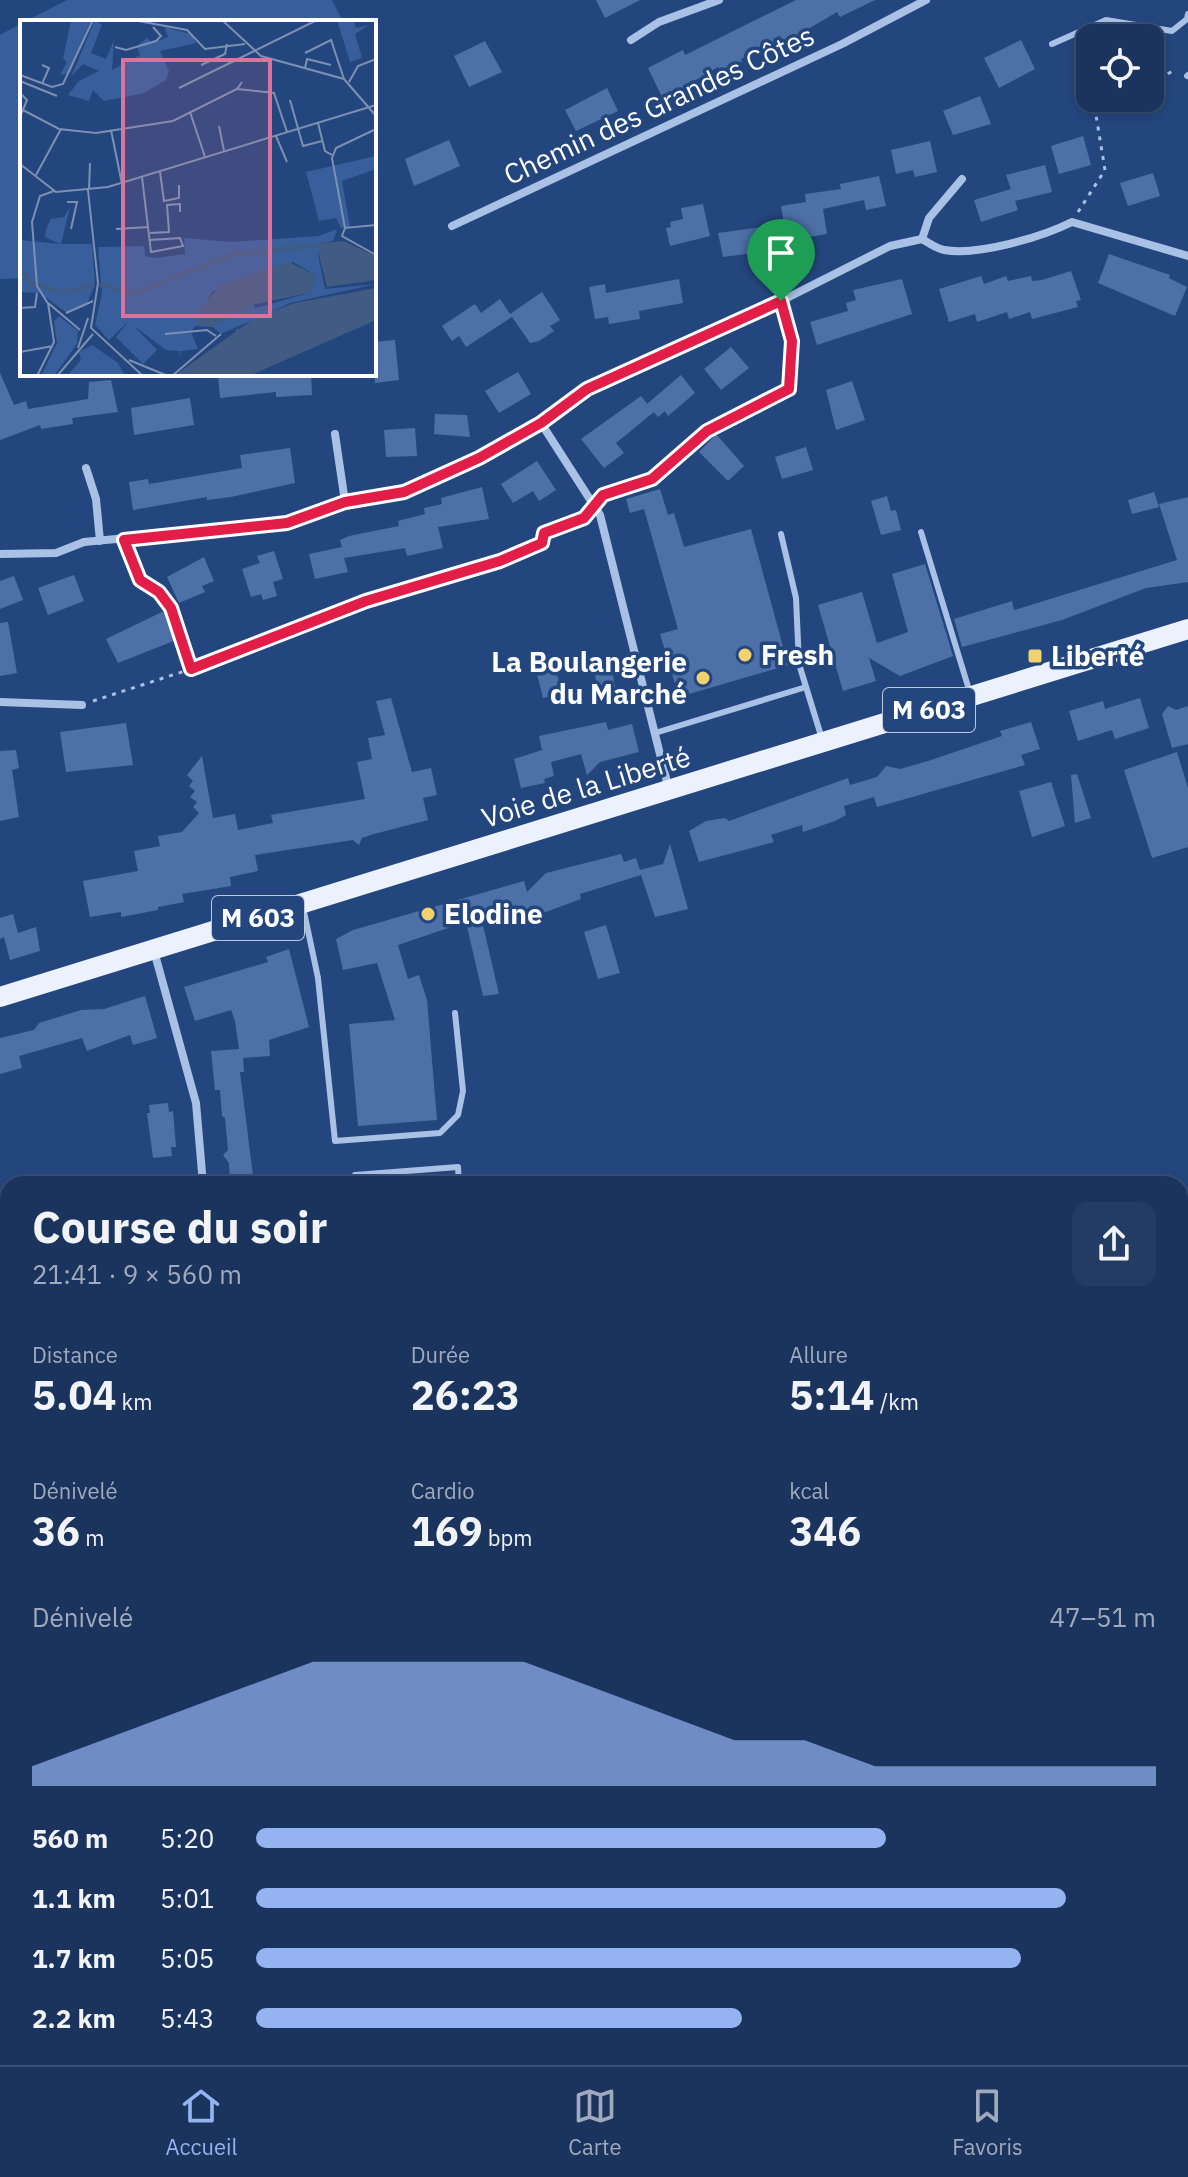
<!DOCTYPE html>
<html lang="fr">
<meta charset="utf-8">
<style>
body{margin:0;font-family:"IBM Plex Sans",sans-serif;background:#243c64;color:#f1f3f6;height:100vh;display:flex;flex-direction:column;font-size:30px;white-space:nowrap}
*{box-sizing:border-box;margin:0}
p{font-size:26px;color:#a0aabc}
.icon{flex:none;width:44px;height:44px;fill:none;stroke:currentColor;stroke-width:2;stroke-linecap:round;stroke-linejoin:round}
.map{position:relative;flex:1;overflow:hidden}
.details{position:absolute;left:0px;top:1176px;width:1188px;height:890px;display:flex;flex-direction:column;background:#1b345e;border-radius:24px 24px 0 0;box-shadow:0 4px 12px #0003,0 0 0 2px #394f73}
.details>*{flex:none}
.controls{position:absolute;left:1076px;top:24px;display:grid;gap:16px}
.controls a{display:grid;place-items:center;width:88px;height:88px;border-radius:16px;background:#1b345e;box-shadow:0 4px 12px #0003,0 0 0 2px #394f73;font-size:40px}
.pin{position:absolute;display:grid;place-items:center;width:68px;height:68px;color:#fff;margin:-82px -34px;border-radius:50% 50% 50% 0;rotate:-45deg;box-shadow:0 0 8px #0007}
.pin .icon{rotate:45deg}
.round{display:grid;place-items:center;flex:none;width:84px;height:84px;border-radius:16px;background:#243c64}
.head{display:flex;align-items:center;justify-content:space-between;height:136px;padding:0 32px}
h1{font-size:44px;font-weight:800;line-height:60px}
.figures{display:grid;grid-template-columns:repeat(3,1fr);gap:12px;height:136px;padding:8px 32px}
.figures div{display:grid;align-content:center}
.figures b{font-size:40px;font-weight:800}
.figures small{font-size:22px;font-weight:400}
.figures p{font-size:22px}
.chart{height:224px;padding:16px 32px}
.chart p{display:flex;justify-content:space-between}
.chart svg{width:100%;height:144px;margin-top:8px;fill:#95b2f1;opacity:.7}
ul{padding:0 32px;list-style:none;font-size:26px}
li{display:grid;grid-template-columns:128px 96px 1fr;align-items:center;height:60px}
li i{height:20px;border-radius:10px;background:#95b2f1}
.menu{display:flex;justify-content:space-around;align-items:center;height:112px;border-top:2px solid #394f73;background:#1b345e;font-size:22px;color:#a0aabc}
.menu a{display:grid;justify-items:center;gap:4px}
.menu .active{color:#95b2f1}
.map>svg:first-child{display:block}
.green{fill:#385f9c}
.water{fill:#425b83;stroke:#9ebbe6;stroke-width:2}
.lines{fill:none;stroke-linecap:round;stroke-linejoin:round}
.stream{stroke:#9ebbe6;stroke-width:6}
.building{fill:#4d70a7}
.path{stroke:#aac1e6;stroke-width:3;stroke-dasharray:4 6;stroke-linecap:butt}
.service{stroke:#aac1e6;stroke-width:6}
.minor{stroke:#aac1e6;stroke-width:8}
.primary{stroke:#ebf1fd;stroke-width:20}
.route-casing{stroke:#fff;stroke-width:16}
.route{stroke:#e11d48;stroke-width:10}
.poi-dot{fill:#f0d26e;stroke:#24467e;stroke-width:3}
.labels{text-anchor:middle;stroke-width:7;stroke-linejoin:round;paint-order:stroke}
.shield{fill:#24467e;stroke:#bdc8d8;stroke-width:2}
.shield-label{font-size:26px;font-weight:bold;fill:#fff}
.street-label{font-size:28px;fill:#fff;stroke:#24467e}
.poi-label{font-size:28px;font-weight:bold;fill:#fff;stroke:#24467e;text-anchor:start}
.inset-river{fill:none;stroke:#425b83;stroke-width:4}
.inset-road{fill:none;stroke:#7c90b2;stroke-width:2}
.view{fill:#da749d;fill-opacity:0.15;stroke:#da749d;stroke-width:4}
.inset-edge{fill:none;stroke:#fff;stroke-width:4}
</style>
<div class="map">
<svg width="1188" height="2065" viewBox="0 0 1188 2065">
<rect width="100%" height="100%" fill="#24467e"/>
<path class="green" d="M67,0H332L343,22H24Z
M22,23V278L0,279V35Z
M1180,1448H1188V1670L1180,1672Z
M0,1511H8V2058H224L216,2065H0Z
M296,2058H604L601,2065H290Z
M863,2058H1086L1069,2065H855Z"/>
<path class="water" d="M1188,1670V1901L1180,1904V1672Z
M1188,2031V2065H1106L1123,2058H1180V2034Z
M604,2058H758V2065H601Z"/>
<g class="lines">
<path class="stream" d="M1180,1526H1188
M0,1876H8"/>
</g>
<path class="building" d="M596,0H640L605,18Z
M796,0H875L840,17L837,12L781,45L778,40L741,59L742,63L721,74L718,67L663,99L648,68L683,50L685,55Z
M1021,40L1035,69L999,88L984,58Z
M485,41L502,72L469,87L454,56Z
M607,88L618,111L576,131L565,110Z
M980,96L991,124L953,135L943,111Z
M1083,136L1091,165L1059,174L1051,146Z
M449,140L460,166L414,186L405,159Z
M930,141L937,172L915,177L913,170L896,174L891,150Z
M1045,165L1052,192L1015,201L1006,175Z
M1153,173L1160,196L1128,206L1120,183Z
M879,176L886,206L866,210L864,200L823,209L827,234L768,244L769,251L723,257L718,233L784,224L781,206L806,202L805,194L841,189L840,184Z
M1011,189L1018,210L981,222L974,200Z
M703,204L710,236L670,246L666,228L671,227L670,222L683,219L681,208Z
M1109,254L1170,275L1169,278L1187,287L1175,316L1098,283Z
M1071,271L1081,300L1076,301L1078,307L1032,319L1030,312L1009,319L1007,312L977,322L975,314L949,322L939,289L981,276L984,284L1006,276L1008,281L1031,276L1032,281L1042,280Z
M679,279L683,303L639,311L640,319L609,324L608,317L595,319L589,287L605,284L606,293Z
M902,279L912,314L817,345L810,322L848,311L846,303L856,300L853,290Z
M542,292L560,320L550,326L554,331L539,341L530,343L512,317L466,347L459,336L452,341L442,326L475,304L481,313L500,299L510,314Z
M395,340L399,380L375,383L374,342Z
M731,347L749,368L721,390L704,369Z
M518,372L531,394L499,413L485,391Z
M0,373L14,405L26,401L28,409L88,399L89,382L111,380L118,412L72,418L73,424L41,429L40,425L0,440Z
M311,374L312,395L276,397V392L220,398L218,375Z
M681,375L695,393L668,416L665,411L658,417L647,404Z
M852,381L865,420L836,430L826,390Z
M641,396L654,412L616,443L624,453L604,468L581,439Z
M190,398L194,425L134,435L131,408Z
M435,414L467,415L470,437L434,434Z
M415,428L417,456L386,457L384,430Z
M716,434L744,466L728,481L699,452Z
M806,447L813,470L782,479L775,457Z
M290,448L295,483L231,497L207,500V497L133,510L129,482L148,479L149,484L242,468L240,455Z
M537,461L556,490L539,501L533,491L513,503L501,484Z
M482,487L489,519L438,527L443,548L407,556L405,548L344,558L348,572L315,579L309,554L342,547L340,540L349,536L399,526L398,521L425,514L424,508L442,504L441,498Z
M660,489L668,515L674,513L684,547L751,529L788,665L679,697L660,634L678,629L644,509L630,513L626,499Z
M1154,492L1159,507L1132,514L1128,500Z
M887,496L891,511L896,510L901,530L881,535L871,501Z
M1188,497V582L1146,588L1062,620L962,647L954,619L1012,601L1014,610L1177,560L1159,504Z
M274,551L283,579L273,582L277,596L263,600L261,594L251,597L242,569L260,563L257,556Z
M204,557L214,581L202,586L205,592L179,603L167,577Z
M925,564L953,656L900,676L869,658L876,681L843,691L818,605L862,592L877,643L908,632L892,574Z
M74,575L84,601L48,615L38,588Z
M14,576L23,600L0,609V581Z
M164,611L176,640L118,663L106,639Z
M8,622L17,673L0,676V623Z
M550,654L563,693L543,698L533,658Z
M611,667L617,694L600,698L594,671Z
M391,698L412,772L431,768L437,795L423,798L428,820L374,834L362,838L359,845L353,840L255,855L258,871L230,877L231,886L182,894L184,902L158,907V910L121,917V912L90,917L83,881L138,871L134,851L160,846L158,836L182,832L199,813L193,807L197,802L190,797L195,791L189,786L193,781L187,775L202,756L213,818L235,814L238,830L273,823L271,815L365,799L357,762L372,759L368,738L385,735L376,701Z
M1140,698L1149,728L1115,739L1112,730L1078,741L1069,711L1103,701L1105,709Z
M1168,706L1176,710L1188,706V744L1172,748L1162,714Z
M606,722L608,730L632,724L639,752L600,762L587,775L581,754L551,762L554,776L544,779L545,783L521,788L514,759L542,750L539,736Z
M1031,722L1040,749L1021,755L1025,765L877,807L874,797L844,806L846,815L835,821L803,832L802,825L771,835L774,842L699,862L689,831L706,821L725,818L729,821L848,778L850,785L877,777L886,766L900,769L928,761L1002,736L1000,731Z
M126,723L133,765L66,772L60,732Z
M16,750L19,768L12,770L19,817L0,821V751Z
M1177,752L1188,788V847L1152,858L1124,770Z
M1077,774L1091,818L1075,823L1071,775Z
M1051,782L1065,826L1032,837L1019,791Z
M670,844L688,909L655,917L641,875L580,894L581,899L543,913H532L536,929L520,912L482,921L499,994L483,996L466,922L398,945L408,979L419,975L427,1000L437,1120L358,1126L349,1024L395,1020L377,963L343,970L336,939L353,930L524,881L527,892L546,873L621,854L624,862L636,858L640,870L663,864Z
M13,914L18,933L36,927L40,951L10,960L4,937L0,939V918Z
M606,925L620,973L598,979L584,932Z
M289,949L309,1027L269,1040L270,1056L243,1058L244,1072H240L254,1184H230L229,1163L223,1155L228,1150L225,1118L222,1116L220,1090H215L211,1051L239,1049L235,1021L231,1010L195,1021L184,987L268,962L266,957Z
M145,996L157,1038L133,1045L130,1035L87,1051L82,1038L19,1056L22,1068L0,1074V1038L34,1030L39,1023L81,1010L104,1009Z
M168,1103L169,1112L173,1111L176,1147H171L172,1156L153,1158L147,1113H150L149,1105Z"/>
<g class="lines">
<path class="path" d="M1150,83L1175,70
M1078,212L1105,170L1095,109L1118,98
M604,495L652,479L707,431L745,408L778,395
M152,587L171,608L191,669
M93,701L191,669L366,601L500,561L542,543L544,533L586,515
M1180,1608H1188
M1180,2021L1188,2018
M1069,2065L1086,2058"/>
<path class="service" d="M1052,44L1106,20L1172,31L1187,19L1188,14
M1187,76L1188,75
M921,532L970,693
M781,534L796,598L799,664L822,739
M655,733L806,687
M303,907L318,978L335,1141L440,1133L458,1115L463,1091L455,1013
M356,1184L355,1175L458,1167L459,1184
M561,2065V2062"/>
<path class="minor" d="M631,40L659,22L719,0
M452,226L842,44L926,0
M922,239C929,243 937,249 944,250C978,256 1042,237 1072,222L1188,256
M781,301L792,341L789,389
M541,423L600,515L669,790
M335,434L345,502
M86,468L96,499L100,541
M124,540L140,580
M0,554L56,553L84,542L287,523L345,502L404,492L479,458L541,423L587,389L781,301L890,246L922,239L929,218L962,179
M0,702L82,705
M154,951L196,1103L203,1184
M0,1241L8,1240
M0,1349L8,1347"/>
<path class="primary" d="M0,997L1188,629"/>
</g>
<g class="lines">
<g class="route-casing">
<path id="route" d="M781,301L792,341L789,389L707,431L652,479L603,495L584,518L544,533L542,543L500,561L366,601L191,669L171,608L159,592L140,580L124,540L287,523L345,502L404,492L479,458L541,423L587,389Z"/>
</g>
<use href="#route" class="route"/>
</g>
<g class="poi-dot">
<circle cx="745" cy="655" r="8"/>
<rect x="1027" y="648" width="16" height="16" rx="4"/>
<circle cx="703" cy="678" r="8"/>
<circle cx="428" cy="914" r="8"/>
</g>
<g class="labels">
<g class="shield">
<rect x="883" y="688" width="92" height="44" rx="6"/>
<rect x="212" y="896" width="92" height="44" rx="6"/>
</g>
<g class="shield-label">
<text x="929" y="719">M 603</text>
<text x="258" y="927">M 603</text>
</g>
<g class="street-label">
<text transform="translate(659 105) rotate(-25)" y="10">Chemin des Grandes Côtes</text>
<text transform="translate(586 787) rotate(-17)" y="10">Voie de la Liberté</text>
</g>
<g class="poi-label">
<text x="761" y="665">Fresh</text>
<text x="1051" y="666">Liberté</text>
<text x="687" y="672" text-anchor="end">La Boulangerie<tspan x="687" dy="32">du Marché</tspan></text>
<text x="444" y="924">Elodine</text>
</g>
</g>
<g transform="translate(20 20)">
<rect width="356" height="356" fill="#24467e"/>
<path d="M71,0L50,53L40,55L47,42L43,38L51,1ZM75,0L82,5L71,33L86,39L94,20L92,50L120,35L117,26L127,18L132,23L148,17L144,7L171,14L176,23L140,31L149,51L146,60L124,73L84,81L73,70L69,81L48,75L59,61L79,51L63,44L51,57ZM317,0H333L336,8L349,5L335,14L342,38L330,42ZM356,136V149L322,161L330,207L321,208L316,198L299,201L286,152ZM50,187L41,224H72L75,264L66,286L47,293L20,273L0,272V220L40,224L25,217L26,209L31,199L44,197ZM317,209L313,221L302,223L298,235L305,269L356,264L270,283L201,314L193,307L175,306L171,312L178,329L161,331L158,340L160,331L146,330L114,306L137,330L123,344L96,317L109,301L89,320L75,305L82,273L78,227L124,226L125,236L136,238L165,234L164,218L211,222L299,216ZM273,242L297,256L289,273L236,288L233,284L275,271L258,272L205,288L197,296L222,288L195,305L189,303L188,279L193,271ZM39,296L58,311L57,324L34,356H21L37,323L34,301ZM72,325L98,343L105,356H47L61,340L59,332Z" fill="#385f9c" fill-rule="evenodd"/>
<path d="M323,221L356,236V260L307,267L298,231L303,223ZM269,242L297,256L289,273L232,285L195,306H178L179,290L201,264ZM356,268V300L229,356H154L236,297L275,283Z" fill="#425b83"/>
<path class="inset-river" d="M0,249L11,263L41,272L74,266M80,265L115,273L211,235L302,225M216,311H243L356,279"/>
<path class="inset-road" d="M113,0L167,10L185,29L225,24M202,0L241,36L324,59L356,96M95,27L106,30L136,21L141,16L133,7M285,33L311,20L324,59M181,45L205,34L207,24M285,48L287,39L311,45M0,55L32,67L43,64L73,0M0,61L37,76M329,62L338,46L356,39M22,64L29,48L22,45M159,68L297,0M217,69L254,73L267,112M0,73L7,80L0,97M270,80L283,126L302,121M3,90L39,109L76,113L153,101L217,69L222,62M170,92L185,137M298,103L305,131L312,135M199,106L204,131M356,109L316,128L312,138L325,208L356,205M91,110L102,164M256,116L267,142M0,144L36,172L88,167L356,85M140,152L144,181L159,178V165M16,155L41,109M122,157L131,232L163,226L160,218L130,220M69,169L70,143M68,170L78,263L71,308L123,356M34,171L20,176L12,202L17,266L27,282L60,310M47,182H57L51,209M325,208L322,216L356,235M96,209L129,207M130,213L149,212L147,185L160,184V192M0,288L15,287L17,273M46,293L73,281M145,314L187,310L196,316M58,328L68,298M0,332L33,326M109,340L148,356M17,356L34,322L28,283M37,356L73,314M152,356L201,314"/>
<path class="view" d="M103,40H250V296H103Z"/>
<rect width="356" height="356" class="inset-edge"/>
</g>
</svg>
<div class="controls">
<a><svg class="icon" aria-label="locate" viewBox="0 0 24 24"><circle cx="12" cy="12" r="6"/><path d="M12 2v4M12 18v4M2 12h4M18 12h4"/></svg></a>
</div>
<div class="pin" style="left:781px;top:301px;background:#1e9e55"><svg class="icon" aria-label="arrive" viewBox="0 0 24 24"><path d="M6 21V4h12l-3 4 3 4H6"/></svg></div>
<section class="details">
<div class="head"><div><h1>Course du soir</h1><p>21:41 · 9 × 560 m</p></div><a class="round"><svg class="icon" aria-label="share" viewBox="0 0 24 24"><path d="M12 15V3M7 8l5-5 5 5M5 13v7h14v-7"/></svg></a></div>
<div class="figures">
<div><p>Distance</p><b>5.04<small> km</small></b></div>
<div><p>Durée</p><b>26:23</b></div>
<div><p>Allure</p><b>5:14<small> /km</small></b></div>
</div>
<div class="figures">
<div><p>Dénivelé</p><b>36<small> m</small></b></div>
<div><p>Cardio</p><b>169<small> bpm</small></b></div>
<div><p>kcal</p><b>346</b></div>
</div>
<div class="chart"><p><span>Dénivelé</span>47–51 m</p>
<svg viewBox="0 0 160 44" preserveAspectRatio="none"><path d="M0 44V38L10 30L20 22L30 14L40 6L50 6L60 6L70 6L80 14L90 22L100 30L110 30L120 38L130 38L140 38L150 38L160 38V44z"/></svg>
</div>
<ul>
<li><b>560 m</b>5:20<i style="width:70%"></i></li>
<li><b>1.1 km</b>5:01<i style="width:90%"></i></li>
<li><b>1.7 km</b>5:05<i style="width:85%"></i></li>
<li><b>2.2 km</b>5:43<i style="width:54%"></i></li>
</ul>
</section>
</div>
<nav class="menu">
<a class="active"><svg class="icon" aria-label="home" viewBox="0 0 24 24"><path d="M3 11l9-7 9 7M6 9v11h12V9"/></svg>Accueil</a>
<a><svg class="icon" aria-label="map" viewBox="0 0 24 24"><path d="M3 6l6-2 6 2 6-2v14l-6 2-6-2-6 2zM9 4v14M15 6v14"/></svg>Carte</a>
<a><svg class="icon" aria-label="saved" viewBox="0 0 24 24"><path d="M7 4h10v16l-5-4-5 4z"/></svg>Favoris</a>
</nav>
